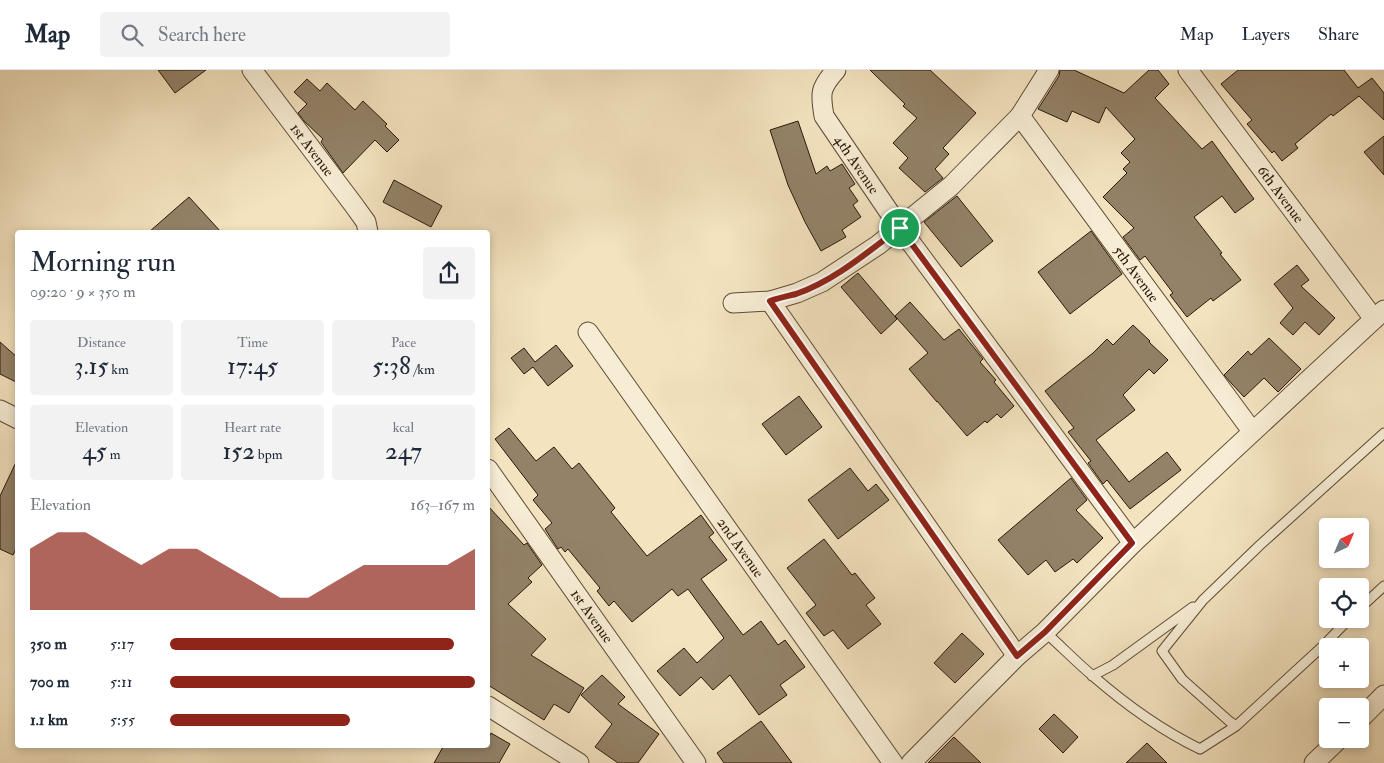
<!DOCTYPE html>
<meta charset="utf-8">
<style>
body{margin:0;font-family:"IM FELL Double Pica",serif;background:#f2f2f3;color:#1f2937;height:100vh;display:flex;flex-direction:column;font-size:19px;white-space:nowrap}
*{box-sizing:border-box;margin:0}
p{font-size:16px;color:#747a83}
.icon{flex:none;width:28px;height:28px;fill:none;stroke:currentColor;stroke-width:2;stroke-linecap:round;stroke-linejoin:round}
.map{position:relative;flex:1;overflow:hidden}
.drawer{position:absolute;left:15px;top:160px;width:475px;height:518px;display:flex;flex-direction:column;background:#fff;border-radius:5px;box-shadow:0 2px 8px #0003}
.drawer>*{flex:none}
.needle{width:32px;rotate:44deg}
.buttons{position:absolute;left:1319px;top:448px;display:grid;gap:10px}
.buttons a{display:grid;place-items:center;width:50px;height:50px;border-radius:5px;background:#fff;box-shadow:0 2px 8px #0003;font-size:25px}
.pin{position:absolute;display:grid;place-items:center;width:42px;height:42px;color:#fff;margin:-21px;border:2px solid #fff;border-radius:50%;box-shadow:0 1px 5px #0007}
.round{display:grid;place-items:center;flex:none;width:52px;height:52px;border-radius:5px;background:#f2f2f3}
.overview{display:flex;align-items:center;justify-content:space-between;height:85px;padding:0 15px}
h1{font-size:28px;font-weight:600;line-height:38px}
.figures{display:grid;grid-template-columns:repeat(3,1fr);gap:8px;height:85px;padding:5px 15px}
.figures div{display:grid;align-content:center;border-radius:5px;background:#f2f2f3;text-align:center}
.figures b{font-size:25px;font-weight:600}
.figures small{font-size:14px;font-weight:400}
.figures p{font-size:14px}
.chart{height:140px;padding:10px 15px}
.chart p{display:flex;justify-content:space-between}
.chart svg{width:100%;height:90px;margin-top:5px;fill:#8f2418;opacity:.7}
ul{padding:0 15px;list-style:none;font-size:16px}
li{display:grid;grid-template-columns:80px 60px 1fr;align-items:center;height:38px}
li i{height:12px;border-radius:6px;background:#8f2418}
header{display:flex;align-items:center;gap:30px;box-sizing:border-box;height:70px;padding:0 25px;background:#fff;border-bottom:1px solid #e0e1e3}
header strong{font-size:24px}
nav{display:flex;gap:28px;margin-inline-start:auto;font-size:18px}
.search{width:350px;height:45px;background:#f2f2f3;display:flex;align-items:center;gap:12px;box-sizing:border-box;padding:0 18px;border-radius:5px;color:#747a83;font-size:19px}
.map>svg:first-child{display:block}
.building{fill:#938268;stroke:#2b1809}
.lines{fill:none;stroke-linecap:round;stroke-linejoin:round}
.service-casing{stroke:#5d4b36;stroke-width:11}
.minor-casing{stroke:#5d4b36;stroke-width:21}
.service{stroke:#f7edd5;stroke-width:9}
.minor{stroke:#f7edd5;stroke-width:19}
.route-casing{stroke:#fff;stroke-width:10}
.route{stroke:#8f2418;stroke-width:6}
.labels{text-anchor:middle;stroke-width:5;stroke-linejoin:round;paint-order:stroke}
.street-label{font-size:15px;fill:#2b1809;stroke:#f7edd5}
</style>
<header>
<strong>Map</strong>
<div class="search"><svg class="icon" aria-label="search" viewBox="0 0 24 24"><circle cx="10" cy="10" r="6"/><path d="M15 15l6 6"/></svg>Search here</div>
<nav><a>Map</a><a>Layers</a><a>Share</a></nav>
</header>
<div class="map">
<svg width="1384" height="693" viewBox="0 0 1384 693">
<rect width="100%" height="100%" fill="#f3e3bf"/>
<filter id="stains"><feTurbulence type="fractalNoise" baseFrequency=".004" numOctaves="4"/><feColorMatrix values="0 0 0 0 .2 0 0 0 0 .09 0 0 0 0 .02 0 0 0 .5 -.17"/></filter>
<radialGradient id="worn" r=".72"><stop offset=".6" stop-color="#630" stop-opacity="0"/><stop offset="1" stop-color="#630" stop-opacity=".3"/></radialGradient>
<path class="building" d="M158,0H206L175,23Z
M870,0H930L976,43L943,78L949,84L935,99L943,108L925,122L899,98L908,88L893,73L917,48L903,36L905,34Z
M1060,0H1074L1124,23L1149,0H1158L1169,14L1155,28L1202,79L1212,71L1254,129L1235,143L1222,126L1194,147L1222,183L1220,184L1241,210L1213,231L1211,228L1187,247L1170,225L1173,223L1145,186L1140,190L1123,167L1134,158L1103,127L1127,103L1123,99L1130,92L1121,83L1135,69L1106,37L1099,53L1072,41L1067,52L1038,39L1059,6Z
M1238,0H1344L1358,18L1372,8L1384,23V50L1359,26L1333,46L1331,44L1295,74L1298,78L1282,91L1274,81L1272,83L1247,54L1252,50L1221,14Z
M307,9L320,21L327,13L355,40L363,31L387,54L385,56L399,70L387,82L375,70L343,103L321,72L323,69L304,51L298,43L307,34L294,22Z
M798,51L816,104L827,96L830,101L842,94L855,114L849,118L858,131L853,135L861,147L842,160L846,167L821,181L805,152L788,115L770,60Z
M1384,66V105L1364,82Z
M394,110L442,136L431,157L383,132Z
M957,126L993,171L961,197L924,152Z
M189,127L221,162H149L174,140Z
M1091,161L1122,204L1070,244L1038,202Z
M1297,195L1309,210L1301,216L1335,248L1319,265L1305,252L1293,265L1280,253L1293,238L1274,214Z
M858,203L897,249L881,264L841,217Z
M910,232L944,270L959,259L983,289L980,292L996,310L994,312L1014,336L1001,348L997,344L987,353L985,351L967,366L937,331V332L909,299L928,283L895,246Z
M1133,255L1150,271L1149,272L1168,290L1154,304L1149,299L1123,325L1135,340L1096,370L1129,412L1167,382L1181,400L1130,439L1107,410L1103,414L1088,393L1091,391L1068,362L1074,358L1045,321L1093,283L1107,269L1113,275Z
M1269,268L1301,299L1278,322L1264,308L1244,327L1232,314L1224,305L1248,281L1251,285Z
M0,272L18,288V313L0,304Z
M556,275L573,296L548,316L533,297L524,304L511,288L524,278L535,292Z
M799,326L822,357L786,385L762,354Z
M509,358L536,391L554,377L572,399L579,393L615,438L611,442L647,486L701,445L714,463L709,467L727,490L701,509L743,565L761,551L778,575L785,570L805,597L780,615L787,625L759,645L730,605L713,620L701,607L680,626L657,601L684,578L697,593L724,568L688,519L678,526L672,519L632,552L614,531L609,536L597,521L600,518L568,479L565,482L561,477L558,479L545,459L552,453L533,430L538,425L495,369Z
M18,388V475L13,485L0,479V426Z
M850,398L868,421L876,414L889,430L838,469L808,430Z
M1071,408L1087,430L1076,440L1103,468L1077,493L1073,489L1055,502L1046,490L1028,505L998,470Z
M488,436L524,475L527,473L542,495L528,508L532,512L508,534L546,569L531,585L584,618L569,643L554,634L544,650L488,615Z
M824,469L852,505L855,503L875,528L866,535L881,554L848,579L833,560L824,566L806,543L816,535L787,498Z
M962,563L984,584L955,613L934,593Z
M602,605L625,627L618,634L659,664L638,693H618L595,677L612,654L581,625Z
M1054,644L1078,667L1063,683L1039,659Z
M761,651L792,693H724L717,683Z
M491,663L510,674L499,693H434L444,675H488V669Z
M954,667L981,693H928Z
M1147,673L1167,693H1126Z"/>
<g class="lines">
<g class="service-casing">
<path id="service" d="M1360,538L1384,516
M1045,562C1061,576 1076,592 1093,606C1124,633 1163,661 1200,679L1236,656L1229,651L1182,609L1162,581L1203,530L1260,475L1384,363
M1092,606L1113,595L1193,537
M1236,656L1324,575L1349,549"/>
</g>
<g class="minor-casing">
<g id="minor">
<path id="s1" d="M252,0L353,134L366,152L368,162"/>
<path id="s2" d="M836,0C820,18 820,23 824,46L900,158L1133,473"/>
<path id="s3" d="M1188,0L1374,249"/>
<path id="s4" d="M1020,46L1252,361"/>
<path d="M770,231L1017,586"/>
<path d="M733,233L770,231L797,223L822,212L878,175L951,116L1020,46L1049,0"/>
<path id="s5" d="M588,262L893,693"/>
<path d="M0,340L18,349"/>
<path id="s6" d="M488,399L696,693"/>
<path d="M488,636L579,693"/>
<path d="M1360,649L1384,625"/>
<path d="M911,693L1017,586L1045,562L1133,473L1384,240"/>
<path d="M1314,693L1339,669"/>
</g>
</g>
<use href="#service" class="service"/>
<use href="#minor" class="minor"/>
</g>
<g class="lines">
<g class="route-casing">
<path id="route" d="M900,158L1132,473L1045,562L1017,586L770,231C779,228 788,226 796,224C834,211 869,181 900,158Z"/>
</g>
<use href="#route" class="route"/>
</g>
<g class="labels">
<g class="street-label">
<text dy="5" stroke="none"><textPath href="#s1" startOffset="100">1st Avenue</textPath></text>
<text dy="5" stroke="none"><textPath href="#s2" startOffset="109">4th Avenue</textPath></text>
<text dy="5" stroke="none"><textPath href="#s3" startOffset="155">6th Avenue</textPath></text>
<text dy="5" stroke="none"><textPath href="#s4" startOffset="196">5th Avenue</textPath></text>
<text dy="5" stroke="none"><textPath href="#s5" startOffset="264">2nd Avenue</textPath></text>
<text dy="5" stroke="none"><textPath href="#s6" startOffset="180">1st Avenue</textPath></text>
</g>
</g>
<rect width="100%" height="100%" filter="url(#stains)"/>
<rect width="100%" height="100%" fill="url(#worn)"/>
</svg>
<div class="buttons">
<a><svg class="needle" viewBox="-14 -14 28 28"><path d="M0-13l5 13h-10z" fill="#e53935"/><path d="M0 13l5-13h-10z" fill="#747a83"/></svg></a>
<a><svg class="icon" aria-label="locate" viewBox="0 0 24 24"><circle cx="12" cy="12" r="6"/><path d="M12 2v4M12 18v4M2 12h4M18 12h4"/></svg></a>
<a>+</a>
<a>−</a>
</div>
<div class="pin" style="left:900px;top:158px;background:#1e9e55"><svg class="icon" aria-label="arrive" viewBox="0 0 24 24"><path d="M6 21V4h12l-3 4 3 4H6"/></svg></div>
<section class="drawer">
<div class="overview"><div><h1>Morning run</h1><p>09:20 · 9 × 350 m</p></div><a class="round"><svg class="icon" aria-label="share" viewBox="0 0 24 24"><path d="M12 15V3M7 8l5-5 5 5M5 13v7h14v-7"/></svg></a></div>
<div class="figures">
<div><p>Distance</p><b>3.15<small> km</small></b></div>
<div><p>Time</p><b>17:45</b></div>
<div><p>Pace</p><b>5:38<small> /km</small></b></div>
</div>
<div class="figures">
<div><p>Elevation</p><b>45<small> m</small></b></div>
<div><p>Heart rate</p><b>152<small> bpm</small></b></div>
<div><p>kcal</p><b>247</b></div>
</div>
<div class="chart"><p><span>Elevation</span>163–167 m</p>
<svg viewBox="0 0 160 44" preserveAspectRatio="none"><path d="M0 44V14L10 6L20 6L30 14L40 22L50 14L60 14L70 22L80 30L90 38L100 38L110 30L120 22L130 22L140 22L150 22L160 14V44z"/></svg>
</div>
<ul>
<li><b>350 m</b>5:17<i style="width:93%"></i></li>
<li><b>700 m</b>5:11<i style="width:100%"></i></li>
<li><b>1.1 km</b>5:55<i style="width:59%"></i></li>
</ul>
</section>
</div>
